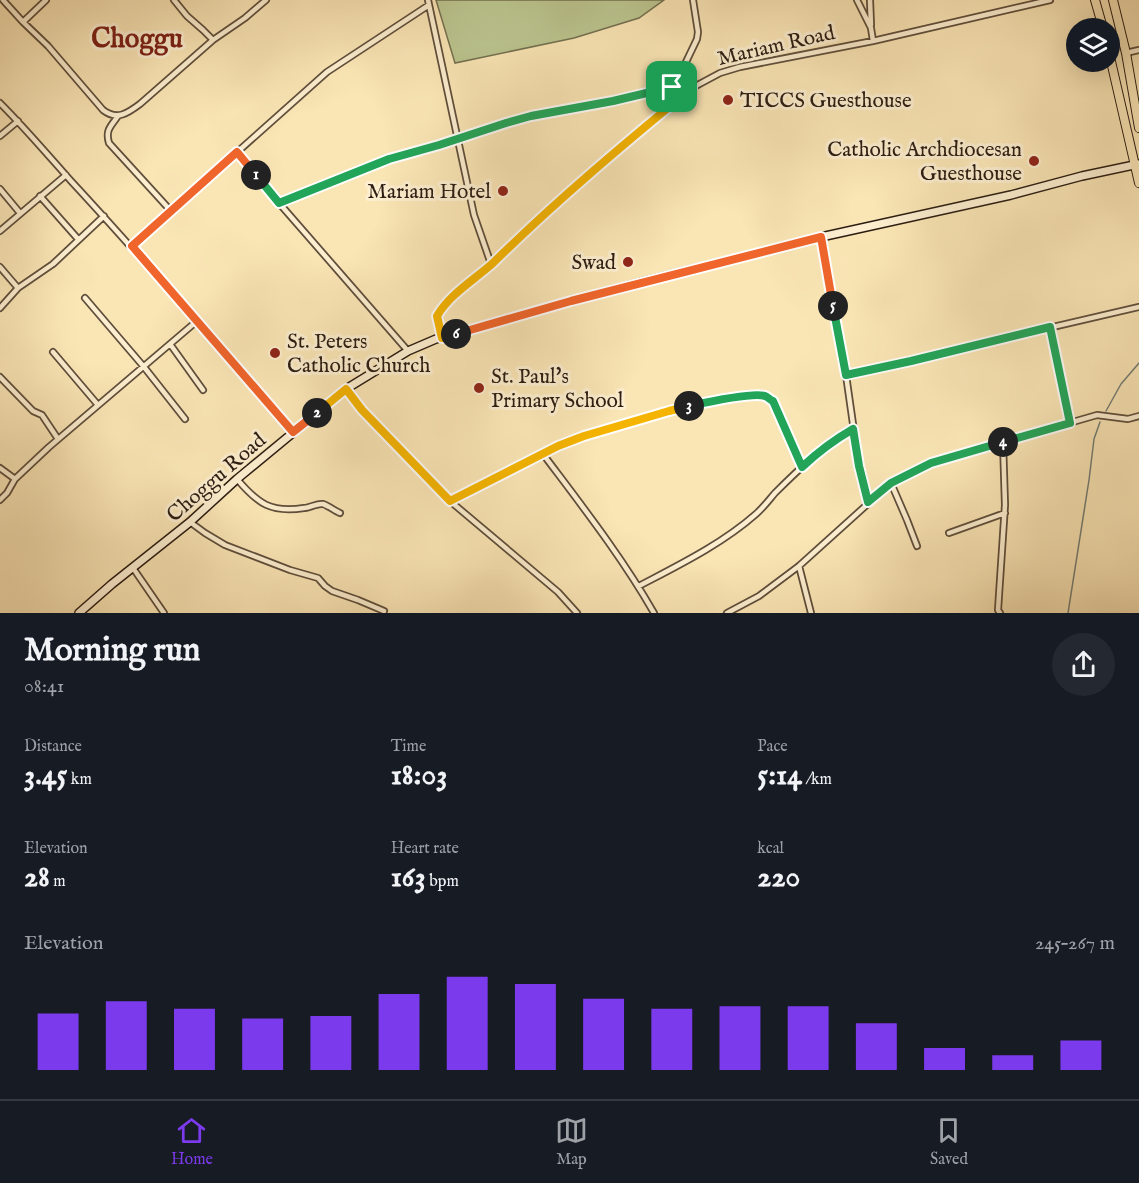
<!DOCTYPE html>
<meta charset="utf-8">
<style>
body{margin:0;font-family:"IM FELL English",serif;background:#242831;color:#f1f3f6;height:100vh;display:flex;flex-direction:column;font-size:22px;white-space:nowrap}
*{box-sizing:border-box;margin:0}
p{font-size:20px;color:#9ea1a6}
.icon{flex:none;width:33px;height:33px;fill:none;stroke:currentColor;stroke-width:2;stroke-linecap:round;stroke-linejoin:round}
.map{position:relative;height:613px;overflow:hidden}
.details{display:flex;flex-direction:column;background:#171b24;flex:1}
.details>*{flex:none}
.controls{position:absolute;left:1066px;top:18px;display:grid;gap:12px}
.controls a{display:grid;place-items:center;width:54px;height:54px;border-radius:50%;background:#171b24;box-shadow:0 6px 24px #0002;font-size:30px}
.pin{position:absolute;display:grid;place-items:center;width:51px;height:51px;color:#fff;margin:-26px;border-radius:12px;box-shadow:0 3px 9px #0006}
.km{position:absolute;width:30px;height:30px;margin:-15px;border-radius:50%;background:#222;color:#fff;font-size:16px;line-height:30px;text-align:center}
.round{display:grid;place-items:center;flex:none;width:63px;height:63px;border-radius:32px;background:#242831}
.overview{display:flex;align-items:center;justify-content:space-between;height:102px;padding:0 24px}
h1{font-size:33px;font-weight:700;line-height:45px}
.figures{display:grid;grid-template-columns:repeat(3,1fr);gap:9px;height:102px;padding:6px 24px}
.figures div{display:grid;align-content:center}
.figures b{font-size:30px;font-weight:700}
.figures small{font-size:16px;font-weight:400}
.figures p{font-size:16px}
.chart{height:168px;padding:12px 24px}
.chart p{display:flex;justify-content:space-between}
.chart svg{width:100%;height:108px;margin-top:6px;stroke:#7c3aed;stroke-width:6}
.menu{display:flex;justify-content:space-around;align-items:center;height:84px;border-top:2px solid #363941;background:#171b24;font-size:16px;color:#9ea1a6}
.menu a{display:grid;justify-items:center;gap:3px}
.menu .on{color:#7c3aed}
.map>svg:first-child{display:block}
.green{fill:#bbc58f;stroke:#737050;stroke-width:1.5}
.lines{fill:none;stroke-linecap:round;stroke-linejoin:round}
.stream{stroke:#727d75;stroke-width:1.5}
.minor-casing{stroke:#5f4e3b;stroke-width:8}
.secondary-casing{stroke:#2b1c12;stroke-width:10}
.trunk-casing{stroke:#2b1c12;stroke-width:10}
.minor{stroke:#fceecf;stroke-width:4.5}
.secondary{stroke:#fceecf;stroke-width:7}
.trunk{stroke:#fae5b5;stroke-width:8}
.split-1-casing{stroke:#fff;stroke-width:12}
.split-2-casing{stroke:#fff;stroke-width:12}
.split-3-casing{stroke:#fff;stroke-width:12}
.split-4-casing{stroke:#fff;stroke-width:12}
.split-5-casing{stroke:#fff;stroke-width:12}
.split-6-casing{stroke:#fff;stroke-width:12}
.split-7-casing{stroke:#fff;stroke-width:12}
.split-1{stroke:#22a559;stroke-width:8}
.split-2{stroke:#f0652b;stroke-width:8}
.split-3{stroke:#f5b400;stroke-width:8}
.split-4{stroke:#22a559;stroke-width:8}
.split-5{stroke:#22a559;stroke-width:8}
.split-6{stroke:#f0652b;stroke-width:8}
.split-7{stroke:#f5b400;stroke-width:8}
.poi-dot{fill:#8f2418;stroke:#fceecf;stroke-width:2}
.labels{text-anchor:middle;stroke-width:6;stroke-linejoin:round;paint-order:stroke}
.street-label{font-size:21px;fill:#2b1c12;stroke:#fceecf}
.poi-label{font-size:21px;fill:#2b1c12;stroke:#fceecf;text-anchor:start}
.district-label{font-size:27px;font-weight:bold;fill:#7a1f14;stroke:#fceecf}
</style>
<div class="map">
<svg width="1139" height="613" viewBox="0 0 1139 613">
<rect width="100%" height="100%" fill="#fae5b5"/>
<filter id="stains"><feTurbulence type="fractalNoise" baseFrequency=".00333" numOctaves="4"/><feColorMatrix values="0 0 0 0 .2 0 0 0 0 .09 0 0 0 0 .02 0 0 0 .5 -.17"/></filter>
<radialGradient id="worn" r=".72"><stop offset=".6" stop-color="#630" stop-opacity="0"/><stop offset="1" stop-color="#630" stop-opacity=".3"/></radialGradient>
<path class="green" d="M436,0H664L639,18L574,38L455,63Z"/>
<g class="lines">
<path class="stream" d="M1106,411L1121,384L1139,363
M1068,613L1089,480L1094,439L1100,422"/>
<g class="minor-casing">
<path id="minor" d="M3,0L23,22L48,46L103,110C117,121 128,113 140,104L213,40L245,18L266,0
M174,0L187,16L203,30L213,40
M428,0L474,215L491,264
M857,0L871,28L873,41
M870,0L871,25
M23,22L46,0
M1126,53L1139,50
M691,85L686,70V62L697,39L698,32L693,0
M0,103C25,128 48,155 71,181C147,263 220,348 293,432
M118,116C111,126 105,130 109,143L171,211
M0,136L18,121
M237,152L279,203L408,351
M0,189L20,213
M40,196L78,239
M279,203L389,159L439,145L506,123L531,116L613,101L691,84
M0,231L66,175
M821,237L846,375L859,466L868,502
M132,246L327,72L429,5
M0,267L18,288
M85,298L144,367L185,419
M0,308L18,288L53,264L104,216
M1050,327L1070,423
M443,338L437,316L444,305L491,264L520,235L692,88L720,73L740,67L873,41L1050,0
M170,344L203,390
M53,352L98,405
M846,375L1139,307
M0,377L33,411L42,415L58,439
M346,389L361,409L450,501L558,592L577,613
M543,454C582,506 622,557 654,613
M0,468L15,479
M237,479C258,504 271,513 304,508C310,508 317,503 323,504C329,506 335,511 340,513
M891,483L907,520L917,546
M0,500L7,493L15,479L49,447L197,321
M450,501L558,446L584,436L668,411L726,399L754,395H764L773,401L803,467
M190,522L205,533L225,545L290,570L318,578L325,586L332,591L358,600L384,611
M949,533L1005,513
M799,566L811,613
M133,568L164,613
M639,586C679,565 722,544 756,514C763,508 769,500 775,493C799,469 823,446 853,429
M727,613L759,596L799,566L891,483L931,463L1097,415L1128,419L1139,416
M1000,613L998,610L1005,505L1003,442"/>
</g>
<g class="secondary-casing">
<path id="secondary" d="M79,613L112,584L190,522L237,479L346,389L408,351L436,339L571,301L642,282L821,237L1011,195L1082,176L1139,164"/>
</g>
<g class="trunk-casing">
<path id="trunk" d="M1095,0L1103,28
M1113,0L1126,53L1139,128
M1110,57L1139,183"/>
</g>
<use href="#minor" class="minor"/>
<use href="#secondary" class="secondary"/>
<use href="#trunk" class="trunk"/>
</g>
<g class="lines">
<g class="split-1-casing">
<path id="split-1" d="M256,175L279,203L389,159L439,145L506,123L531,116L613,101L672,87"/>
</g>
<g class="split-2-casing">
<path id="split-2" d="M256,175L237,152L132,246L293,432L317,413"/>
</g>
<g class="split-3-casing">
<path id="split-3" d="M317,413L346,389L362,410L450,501L558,446L584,436L669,411L689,406"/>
</g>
<g class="split-4-casing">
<path id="split-4" d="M689,406C703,403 753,392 765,396C768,397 770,400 773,401L802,467C818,452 834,440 853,429L859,466L868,502L891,483L931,463L1003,442"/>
</g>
<g class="split-5-casing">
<path id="split-5" d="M833,306L846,375L911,361L1050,327L1070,423L1003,442"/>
</g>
<g class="split-6-casing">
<path id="split-6" d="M456,334L571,301L821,237L833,306"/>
</g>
<g class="split-7-casing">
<path id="split-7" d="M456,334L442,338L437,316C450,294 474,280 493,263C556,201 624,144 692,88L691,84L672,87"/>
</g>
<use href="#split-1" class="split-1"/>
<use href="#split-2" class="split-2"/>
<use href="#split-3" class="split-3"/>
<use href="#split-4" class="split-4"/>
<use href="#split-5" class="split-5"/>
<use href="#split-6" class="split-6"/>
<use href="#split-7" class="split-7"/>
</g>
<g class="poi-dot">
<circle cx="728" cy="100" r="6"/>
<circle cx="1034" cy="161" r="6"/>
<circle cx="503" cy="191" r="6"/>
<circle cx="628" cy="262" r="6"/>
<circle cx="275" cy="353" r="6"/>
<circle cx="479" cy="388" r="6"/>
</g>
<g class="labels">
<g class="street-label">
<text transform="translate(776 45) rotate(-13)" y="7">Mariam Road</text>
<text transform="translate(216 477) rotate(-41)" y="7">Choggu Road</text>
</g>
<g class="poi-label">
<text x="740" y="107">TICCS Guesthouse</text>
<text x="1022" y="156" text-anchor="end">Catholic Archdiocesan<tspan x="1022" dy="24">Guesthouse</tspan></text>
<text x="491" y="198" text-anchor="end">Mariam Hotel</text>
<text x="616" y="269" text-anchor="end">Swad</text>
<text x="287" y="348">St. Peters<tspan x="287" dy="24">Catholic Church</tspan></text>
<text x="491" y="383">St. Paul's<tspan x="491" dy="24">Primary School</tspan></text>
</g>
<g class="district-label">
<text x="137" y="47">Choggu</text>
</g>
</g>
<rect width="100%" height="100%" filter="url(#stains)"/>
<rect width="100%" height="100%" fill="url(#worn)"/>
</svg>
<div class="controls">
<a><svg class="icon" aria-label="layers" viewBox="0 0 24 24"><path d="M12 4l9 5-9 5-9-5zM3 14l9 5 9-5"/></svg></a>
</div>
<div class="pin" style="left:672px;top:87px;background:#1e9e55"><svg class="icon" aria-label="arrive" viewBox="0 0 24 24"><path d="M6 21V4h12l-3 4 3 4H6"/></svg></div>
<b class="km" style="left:256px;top:175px">1</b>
<b class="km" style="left:317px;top:413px">2</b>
<b class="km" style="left:689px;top:406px">3</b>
<b class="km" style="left:1003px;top:442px">4</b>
<b class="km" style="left:833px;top:306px">5</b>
<b class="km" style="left:456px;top:334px">6</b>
</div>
<section class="details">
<div class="overview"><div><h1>Morning run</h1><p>08:41</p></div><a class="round"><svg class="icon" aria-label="share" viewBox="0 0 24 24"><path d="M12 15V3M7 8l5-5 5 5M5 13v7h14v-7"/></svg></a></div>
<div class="figures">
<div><p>Distance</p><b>3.45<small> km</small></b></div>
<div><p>Time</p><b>18:03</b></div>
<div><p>Pace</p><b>5:14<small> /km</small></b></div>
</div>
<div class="figures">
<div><p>Elevation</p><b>28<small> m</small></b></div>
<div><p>Heart rate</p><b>163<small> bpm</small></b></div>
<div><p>kcal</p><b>220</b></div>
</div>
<div class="chart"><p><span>Elevation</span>245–267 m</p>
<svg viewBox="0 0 160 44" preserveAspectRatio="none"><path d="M5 44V21M15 44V16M25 44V19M35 44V23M45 44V22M55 44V13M65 44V6M75 44V9M85 44V15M95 44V19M105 44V18M115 44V18M125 44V25M135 44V35M145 44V38M155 44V32"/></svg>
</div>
</section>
<nav class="menu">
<a class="on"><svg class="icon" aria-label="home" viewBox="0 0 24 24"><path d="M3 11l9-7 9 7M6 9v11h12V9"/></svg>Home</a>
<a><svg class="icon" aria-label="map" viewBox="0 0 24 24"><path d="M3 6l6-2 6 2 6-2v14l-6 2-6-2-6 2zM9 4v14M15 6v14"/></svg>Map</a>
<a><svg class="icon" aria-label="saved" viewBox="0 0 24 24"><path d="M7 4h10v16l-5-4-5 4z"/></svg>Saved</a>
</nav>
